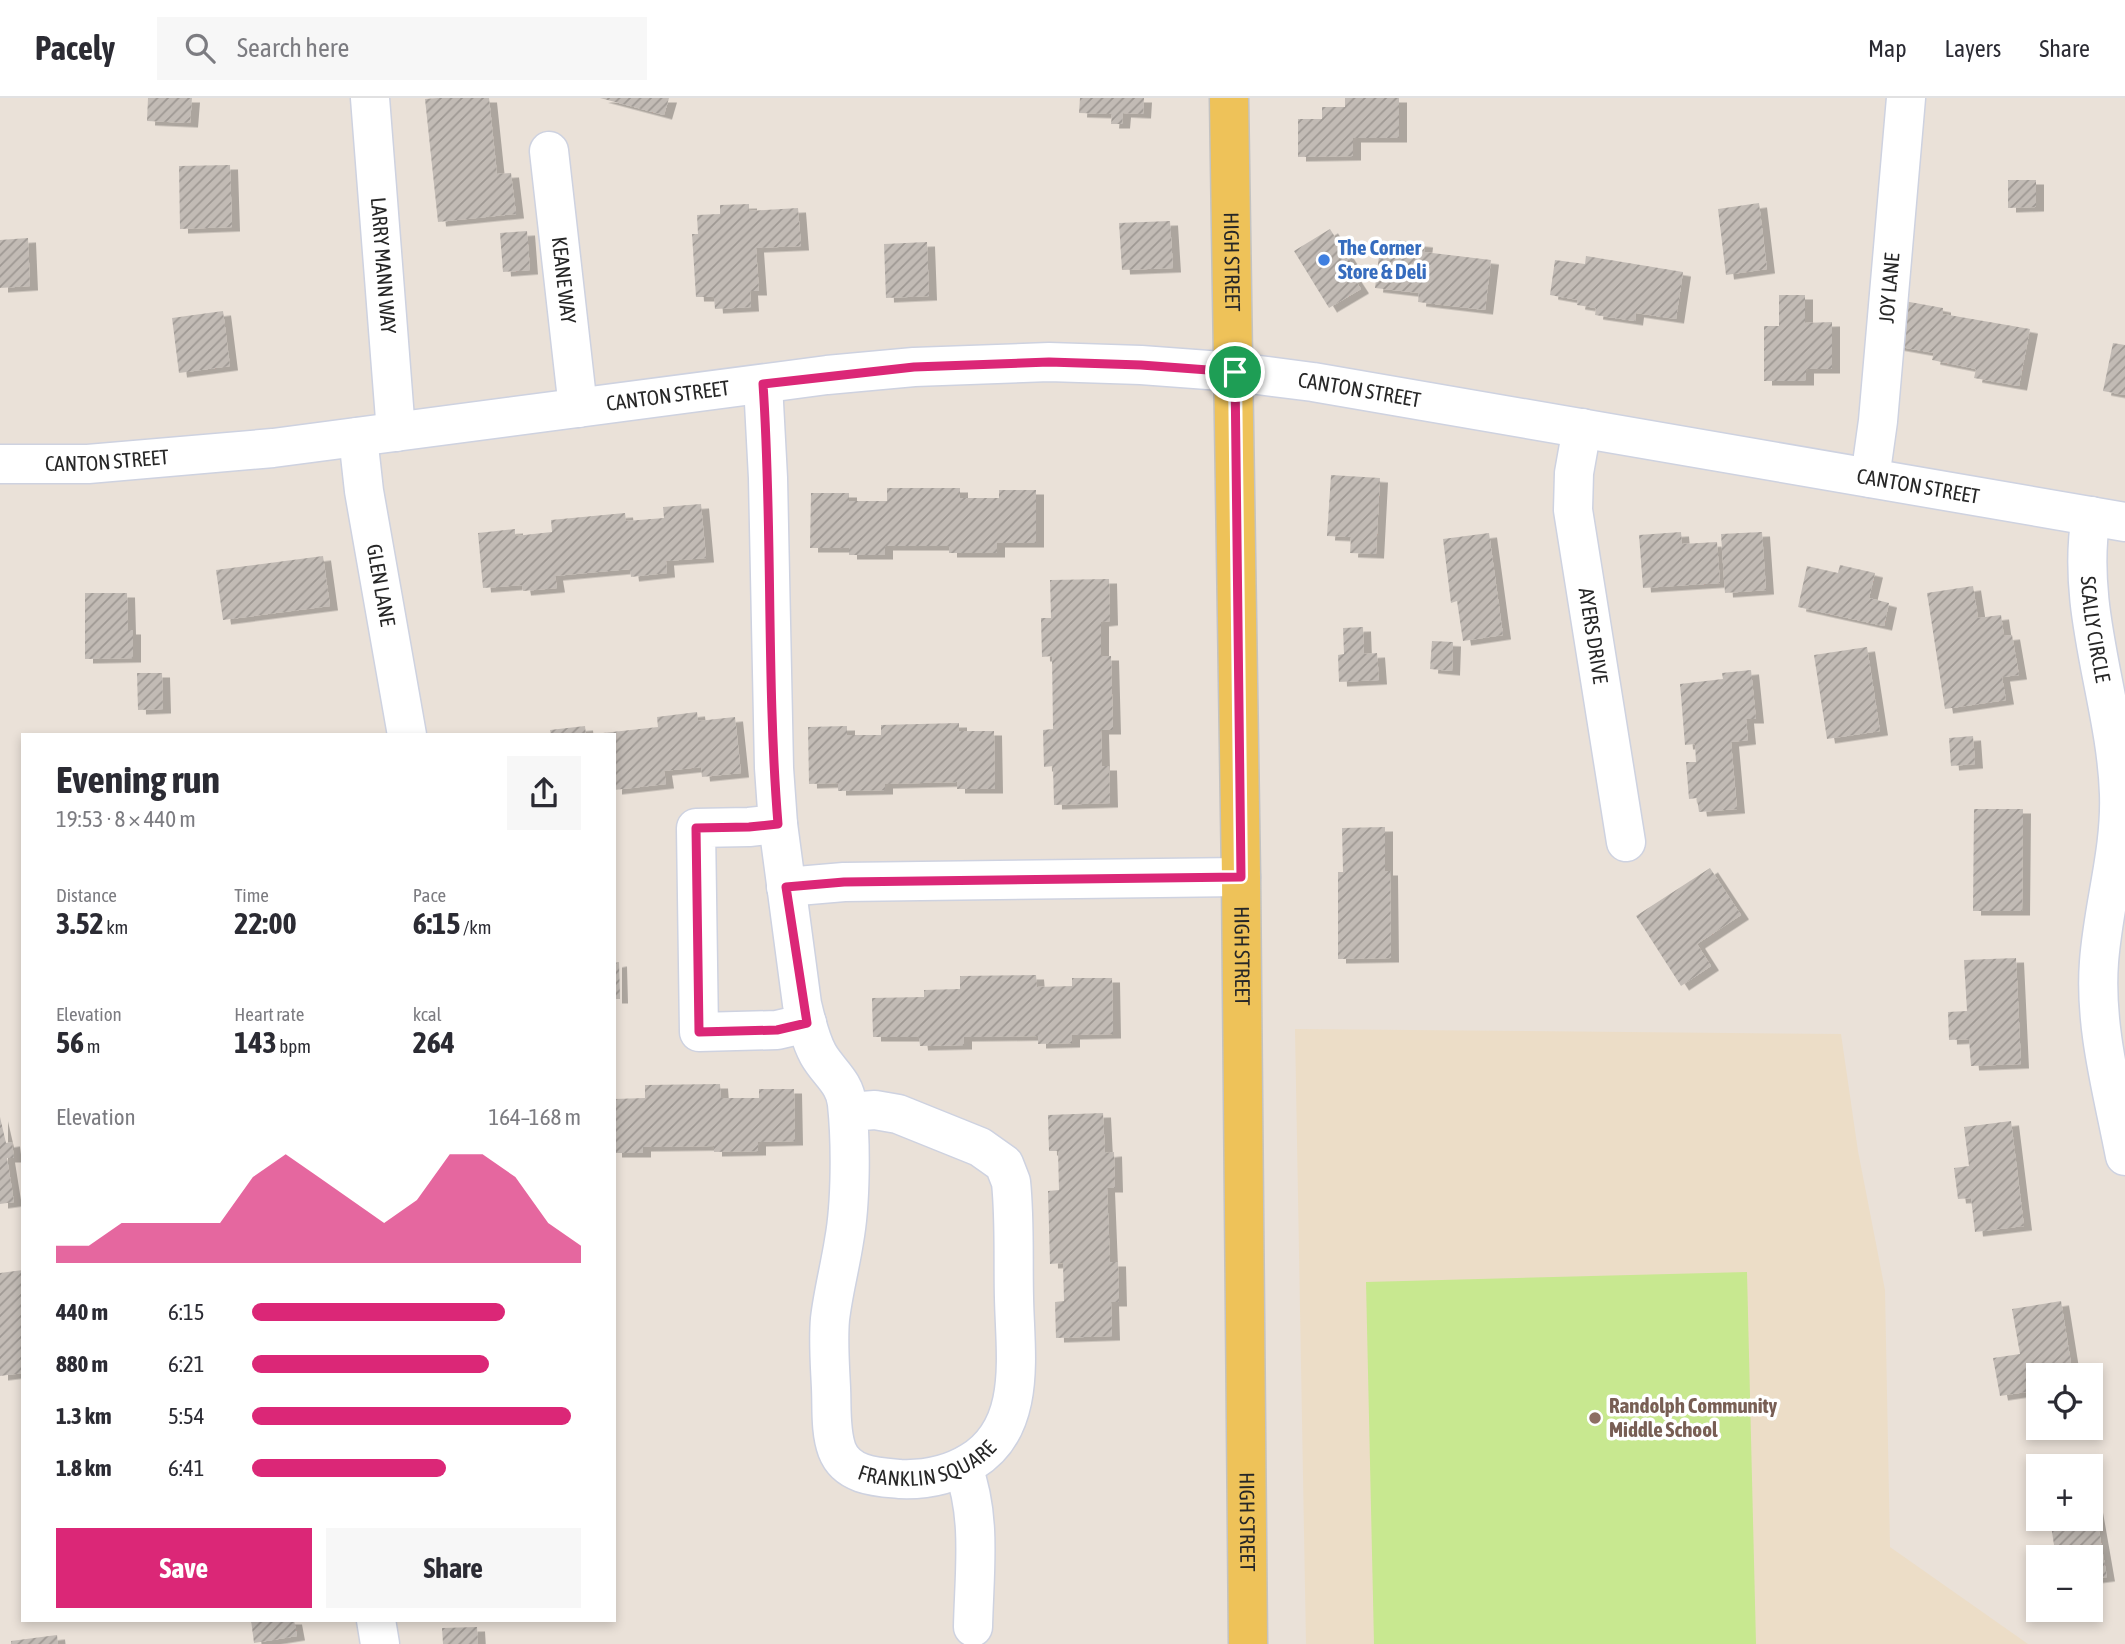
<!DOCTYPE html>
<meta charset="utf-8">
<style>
body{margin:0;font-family:"Asap Condensed",sans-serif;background:#f7f7f7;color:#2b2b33;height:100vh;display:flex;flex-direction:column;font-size:26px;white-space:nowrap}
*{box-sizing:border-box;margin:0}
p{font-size:23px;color:#7c7c81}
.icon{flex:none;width:38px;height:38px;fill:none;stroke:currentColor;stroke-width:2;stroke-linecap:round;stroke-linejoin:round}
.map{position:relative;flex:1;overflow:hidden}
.sheet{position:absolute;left:21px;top:635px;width:595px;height:889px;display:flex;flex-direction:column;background:#fff;border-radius:0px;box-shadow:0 4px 10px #0003}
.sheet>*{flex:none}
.tools{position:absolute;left:2026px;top:1265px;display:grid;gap:14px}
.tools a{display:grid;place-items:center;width:77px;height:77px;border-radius:0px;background:#fff;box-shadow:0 4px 10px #0003;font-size:35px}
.pin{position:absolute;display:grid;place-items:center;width:60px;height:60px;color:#fff;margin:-30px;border:4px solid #fff;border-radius:50%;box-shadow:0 2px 7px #0007}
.round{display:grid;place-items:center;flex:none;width:74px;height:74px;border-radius:0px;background:#f7f7f7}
.overview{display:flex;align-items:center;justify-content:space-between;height:119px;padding:0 35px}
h1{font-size:38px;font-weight:700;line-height:52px}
.stats{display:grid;grid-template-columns:repeat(3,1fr);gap:10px;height:119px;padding:7px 35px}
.stats div{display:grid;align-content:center}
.stats b{font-size:30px;font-weight:700}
.stats small{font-size:19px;font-weight:400}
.stats p{font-size:19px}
.chart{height:196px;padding:14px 35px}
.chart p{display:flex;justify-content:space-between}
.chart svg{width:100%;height:126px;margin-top:7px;fill:#db2777;opacity:.7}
.button{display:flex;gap:14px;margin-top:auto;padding:14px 35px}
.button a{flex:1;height:80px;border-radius:0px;background:#db2777;color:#fff;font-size:28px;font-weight:700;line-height:80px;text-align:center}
.button a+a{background:#f7f7f7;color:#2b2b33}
ul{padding:0 35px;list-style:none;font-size:23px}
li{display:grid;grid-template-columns:112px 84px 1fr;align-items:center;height:52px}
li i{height:18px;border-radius:9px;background:#db2777}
header{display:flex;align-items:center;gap:42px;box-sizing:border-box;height:98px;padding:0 35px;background:#fff;border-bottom:2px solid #e1e1e2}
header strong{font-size:33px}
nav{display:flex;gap:38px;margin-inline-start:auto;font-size:24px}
.search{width:490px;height:63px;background:#f7f7f7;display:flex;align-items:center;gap:18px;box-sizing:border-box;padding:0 24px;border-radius:0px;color:#7c7c81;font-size:26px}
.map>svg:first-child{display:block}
.education{fill:#ecddc7}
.pitch{fill:#c8e890}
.building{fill:url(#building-hatch);filter:url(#shadow)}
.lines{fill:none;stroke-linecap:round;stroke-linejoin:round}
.minor-casing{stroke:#ced2e0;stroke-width:41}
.major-casing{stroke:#c3c3c3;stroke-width:41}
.minor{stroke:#fff;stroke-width:38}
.major{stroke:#eec259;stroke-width:38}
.route-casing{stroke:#fff;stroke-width:14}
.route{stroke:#db2777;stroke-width:9}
.shop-dot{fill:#3f7fe0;stroke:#fff;stroke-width:2.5}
.education-dot{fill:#8d6e63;stroke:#fff;stroke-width:2.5}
.labels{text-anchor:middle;stroke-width:7;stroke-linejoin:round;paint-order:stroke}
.shop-label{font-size:21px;font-weight:bold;fill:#366cbe;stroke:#fff;text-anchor:start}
.street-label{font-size:21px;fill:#272727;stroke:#fff}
.education-label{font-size:21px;font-weight:bold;fill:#785e54;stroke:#fff;text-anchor:start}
</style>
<header>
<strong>Pacely</strong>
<div class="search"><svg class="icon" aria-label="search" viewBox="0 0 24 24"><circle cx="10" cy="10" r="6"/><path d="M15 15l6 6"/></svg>Search here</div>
<nav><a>Map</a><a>Layers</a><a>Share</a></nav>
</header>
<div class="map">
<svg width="2125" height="1546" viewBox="0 0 2125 1546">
<defs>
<pattern id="building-hatch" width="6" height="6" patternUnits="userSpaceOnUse" patternTransform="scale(1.75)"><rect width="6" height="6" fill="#c2bbb5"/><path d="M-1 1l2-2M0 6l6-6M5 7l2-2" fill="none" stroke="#9e9893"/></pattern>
<filter id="shadow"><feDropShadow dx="8" dy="4.5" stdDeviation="0" flood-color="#0004"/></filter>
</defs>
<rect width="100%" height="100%" fill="#eae1d8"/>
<path class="education" d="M1295,931L1841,936L1858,1053L1885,1192L1890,1449L2028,1546H1306Z"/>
<path class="pitch" d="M1747,1174L1756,1546H1374L1366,1184Z"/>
<path class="building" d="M148,0H192L190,25L147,23Z
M438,0H489L497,76L511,75L516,116L438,124L425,1Z
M600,0H669L664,17Z
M1080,0H1144L1143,16L1123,15L1122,26H1111L1112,16L1079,15Z
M1345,0H1399V40H1353V58L1298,59V21H1322V9H1345Z
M230,67L232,129L180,131L179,68Z
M2008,82H2036V109L2008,110Z
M1759,105L1767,171L1726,177L1718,111Z
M749,106V113L798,110L801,148L756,150L759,193H750L751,209L715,211L714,199H696L692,136H698L697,117L720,116V107Z
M1170,123L1173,170L1122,172L1119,125Z
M1330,131L1355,171L1350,174L1361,191L1329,210L1294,153Z
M527,133L530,172L503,174L500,135Z
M28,140L30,188L0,190V142Z
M1397,142L1425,145L1424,154L1491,162L1485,212L1418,204L1419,195L1375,190L1380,150L1396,151Z
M927,144L929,198L886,200L884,146Z
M1586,158L1683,174L1676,221L1636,215L1635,223L1595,217L1596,210L1577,207L1578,202L1550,197L1555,162L1585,166Z
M1779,197H1805V225L1832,224V271H1806V283H1764V228H1779Z
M1904,203L1943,210V216L2030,231L2019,288L1974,280L1976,271L1932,262L1934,255L1895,248Z
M223,213L230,268L179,275L172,220Z
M2113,245L2125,247V297L2103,293Z
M1331,377L1380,380L1376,456L1350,455L1351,439L1327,438Z
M887,390H960V400H999V392H1036V445H997V455H949V448H885V457H849V450H810L811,395H849V403H887Z
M701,406L706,460L666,463L667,475L631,479L630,471L555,478L557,490L523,493L522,487L483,490L478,435L515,431V438L552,434L551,422L625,415L626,423L664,420L663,409Z
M1681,434L1682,446L1717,444L1720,485L1643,490L1639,437Z
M1762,434L1766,492L1725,495L1721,436Z
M1489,435L1503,537L1463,543L1457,503L1451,505L1443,441Z
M323,458L330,508L223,522L216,472Z
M1840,467L1875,475L1869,500L1889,505L1884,528L1798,509L1807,468L1838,475Z
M1109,481L1110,523L1101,524V558H1111L1113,632H1101L1102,668H1109L1110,705L1054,707L1053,668L1044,669L1043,632L1053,631L1052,558L1042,559L1041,520H1051L1050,482Z
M1973,488L1978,520L2001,517L2004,538L2012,537L2019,577L2002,579L2006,602L1945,611L1927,495Z
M85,495H127L128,532H133V560L85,561Z
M1363,529L1364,556L1377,555L1379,582L1339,584L1338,557L1344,556L1343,530Z
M1432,543L1453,544L1452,573L1430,571Z
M1867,549L1880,633L1827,641L1814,557Z
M1751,572L1756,621H1746L1748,642L1731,644L1737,711L1699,714L1697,700L1689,701L1686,664H1696L1695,646L1685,647L1680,586L1723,581L1722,575Z
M137,575H162L163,611L138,612Z
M697,614L698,623L735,619L741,675L702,679L701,669L664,673L666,686L614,692V637L603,635L658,629L657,619Z
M959,625V633H994L995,691H957V684L885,686V692L838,693V685L809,686L808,629L847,628V637H881V627Z
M585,628L586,637H551L550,632Z
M1973,638L1975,666L1951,668L1949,640Z
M1974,711H2023L2022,813H1973Z
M1385,729V773H1390L1391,860L1338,861V774H1343L1342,730Z
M1710,770L1741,817L1697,846L1711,868L1681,888L1636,818Z
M2016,860L2021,966L1971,968L1969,941L1949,942L1948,914L1967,913L1964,862Z
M619,864L620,901H614V865Z
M1036,877L1037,889L1072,888V880H1112L1113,936L1072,937V945L1038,946V938L964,939V947L920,948L919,939H873L872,900L924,899V892L960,891V878Z
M720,986L721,1000H759V991H794L795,1043L758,1044V1053L714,1054V1048L643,1049V1055H614V1001L645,1000V987Z
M1103,1015L1105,1055L1114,1054L1115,1090H1107L1110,1164H1118L1119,1204H1111L1112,1238L1056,1240L1055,1204L1064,1203L1063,1165L1050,1166L1048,1093L1059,1092L1058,1053H1049L1048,1017Z
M0,1019L6,1045L12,1044L14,1060H7L14,1104L0,1106Z
M2011,1023L2024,1128L1975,1134L1971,1100L1958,1101L1954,1070L1969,1068L1964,1029Z
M23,1172V1275L0,1278V1175Z
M2061,1203L2073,1278H2039V1329L2032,1330L2026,1294L2000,1298L1993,1260L2020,1256L2012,1211Z
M2091,1387L2107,1479L2091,1481V1460H2056L2050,1421H2091Z
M251,1522H294L297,1538L254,1545Z
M477,1529L478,1546H443L442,1530Z
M57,1537L58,1546H11V1543Z"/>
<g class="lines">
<g class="minor-casing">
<g id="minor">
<path id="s1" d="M370,0L396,334"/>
<path id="s2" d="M549,53L578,310"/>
<path id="s3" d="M763,286L768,380L774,670L778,726L802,906C806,923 810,941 818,956C828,974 845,984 847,1006C851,1044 851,1105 844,1143C840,1169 833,1195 830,1221C828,1244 830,1267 831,1290C832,1310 830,1333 837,1352C847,1378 877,1379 900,1381C925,1382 950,1377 971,1364C1028,1330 1015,1256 1014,1200C1013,1161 1015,1122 1011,1084L1004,1066L980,1049L898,1016L875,1012L848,1014"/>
<path id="s4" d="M1582,330L1574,375L1573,412L1626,744"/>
<path id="s5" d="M358,339L364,393L407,637"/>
<path id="s6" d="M0,366H88L273,350L827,277L914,269L1049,264L1141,267L1235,274L1313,284L2125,424"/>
<path id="s7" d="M1870,380L1878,323L1906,0"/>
<path id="s8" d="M2091,418C2075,512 2116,603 2119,696C2121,753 2103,808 2099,864C2094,929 2113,995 2125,1058"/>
<path d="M778,726L749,729L696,730L699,934L777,932L807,925"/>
<path d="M786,789L844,784L1241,779"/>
<path d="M963,1370C982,1419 974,1477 973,1529"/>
<path d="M376,1522L380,1546"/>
</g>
</g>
<g class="major-casing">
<g id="major">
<path id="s9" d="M1229,0L1241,779L1248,1546"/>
</g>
</g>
<use href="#minor" class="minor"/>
<use href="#major" class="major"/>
</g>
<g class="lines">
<g class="route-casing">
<path id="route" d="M1049,264L1141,267L1235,274L1241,779L844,784L786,789L807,925L777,932L699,934L696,730L749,729L778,726C766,579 773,432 763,286L914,269Z"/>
</g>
<use href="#route" class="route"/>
</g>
<circle class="shop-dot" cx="1324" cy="162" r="7"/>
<circle class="education-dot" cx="1595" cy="1320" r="7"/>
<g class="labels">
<g class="shop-label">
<text x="1338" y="157">The Corner<tspan x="1338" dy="24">Store &amp; Deli</tspan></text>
</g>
<g class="street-label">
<text dy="7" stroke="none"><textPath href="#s9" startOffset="164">HIGH STREET</textPath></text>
<text dy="7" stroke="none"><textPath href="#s1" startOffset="168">LARRY MANN WAY</textPath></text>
<text dy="7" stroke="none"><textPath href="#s2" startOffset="130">KEANE WAY</textPath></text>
<text dy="7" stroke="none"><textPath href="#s7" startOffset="191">JOY LANE</textPath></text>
<text dy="7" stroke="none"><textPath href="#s6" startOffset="1367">CANTON STREET</textPath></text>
<text dy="7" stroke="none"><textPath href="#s6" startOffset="672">CANTON STREET</textPath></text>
<text dy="7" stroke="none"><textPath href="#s6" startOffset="107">CANTON STREET</textPath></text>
<text dy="7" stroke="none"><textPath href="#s6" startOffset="1934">CANTON STREET</textPath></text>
<text dy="7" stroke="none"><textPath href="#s5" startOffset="150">GLEN LANE</textPath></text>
<text dy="7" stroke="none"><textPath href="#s8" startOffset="114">SCALLY CIRCLE</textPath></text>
<text dy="7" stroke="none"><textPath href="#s4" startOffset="210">AYERS DRIVE</textPath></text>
<text dy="7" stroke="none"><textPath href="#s9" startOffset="858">HIGH STREET</textPath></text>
<text dy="7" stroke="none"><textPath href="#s3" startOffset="1185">FRANKLIN SQUARE</textPath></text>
<text dy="7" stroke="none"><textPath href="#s9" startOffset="1424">HIGH STREET</textPath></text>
</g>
<g class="education-label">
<text x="1609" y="1315">Randolph Community<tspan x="1609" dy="24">Middle School</tspan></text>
</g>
</g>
</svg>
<div class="tools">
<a><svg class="icon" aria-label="locate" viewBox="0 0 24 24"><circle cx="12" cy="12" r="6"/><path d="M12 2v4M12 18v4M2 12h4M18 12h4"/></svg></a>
<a>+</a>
<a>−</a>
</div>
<div class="pin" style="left:1235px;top:274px;background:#1e9e55"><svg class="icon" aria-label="arrive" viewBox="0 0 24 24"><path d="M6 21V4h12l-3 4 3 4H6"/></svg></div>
<section class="sheet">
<div class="overview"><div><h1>Evening run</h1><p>19:53 · 8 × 440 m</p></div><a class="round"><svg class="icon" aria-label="share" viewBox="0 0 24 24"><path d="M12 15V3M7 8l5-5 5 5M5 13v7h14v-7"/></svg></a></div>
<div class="stats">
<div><p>Distance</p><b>3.52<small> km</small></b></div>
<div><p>Time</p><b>22:00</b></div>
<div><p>Pace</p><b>6:15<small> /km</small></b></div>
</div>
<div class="stats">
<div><p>Elevation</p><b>56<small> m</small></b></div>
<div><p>Heart rate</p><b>143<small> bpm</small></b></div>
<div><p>kcal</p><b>264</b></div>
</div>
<div class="chart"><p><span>Elevation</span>164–168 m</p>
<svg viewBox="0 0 160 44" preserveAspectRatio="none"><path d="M0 44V38L10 38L20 30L30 30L40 30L50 30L60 14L70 6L80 14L90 22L100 30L110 22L120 6L130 6L140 14L150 30L160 38V44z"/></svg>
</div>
<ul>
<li><b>440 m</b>6:15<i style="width:77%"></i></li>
<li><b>880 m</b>6:21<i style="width:72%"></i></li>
<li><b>1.3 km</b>5:54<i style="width:97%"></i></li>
<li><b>1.8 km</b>6:41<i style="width:59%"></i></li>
</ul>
<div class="button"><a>Save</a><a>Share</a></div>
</section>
</div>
